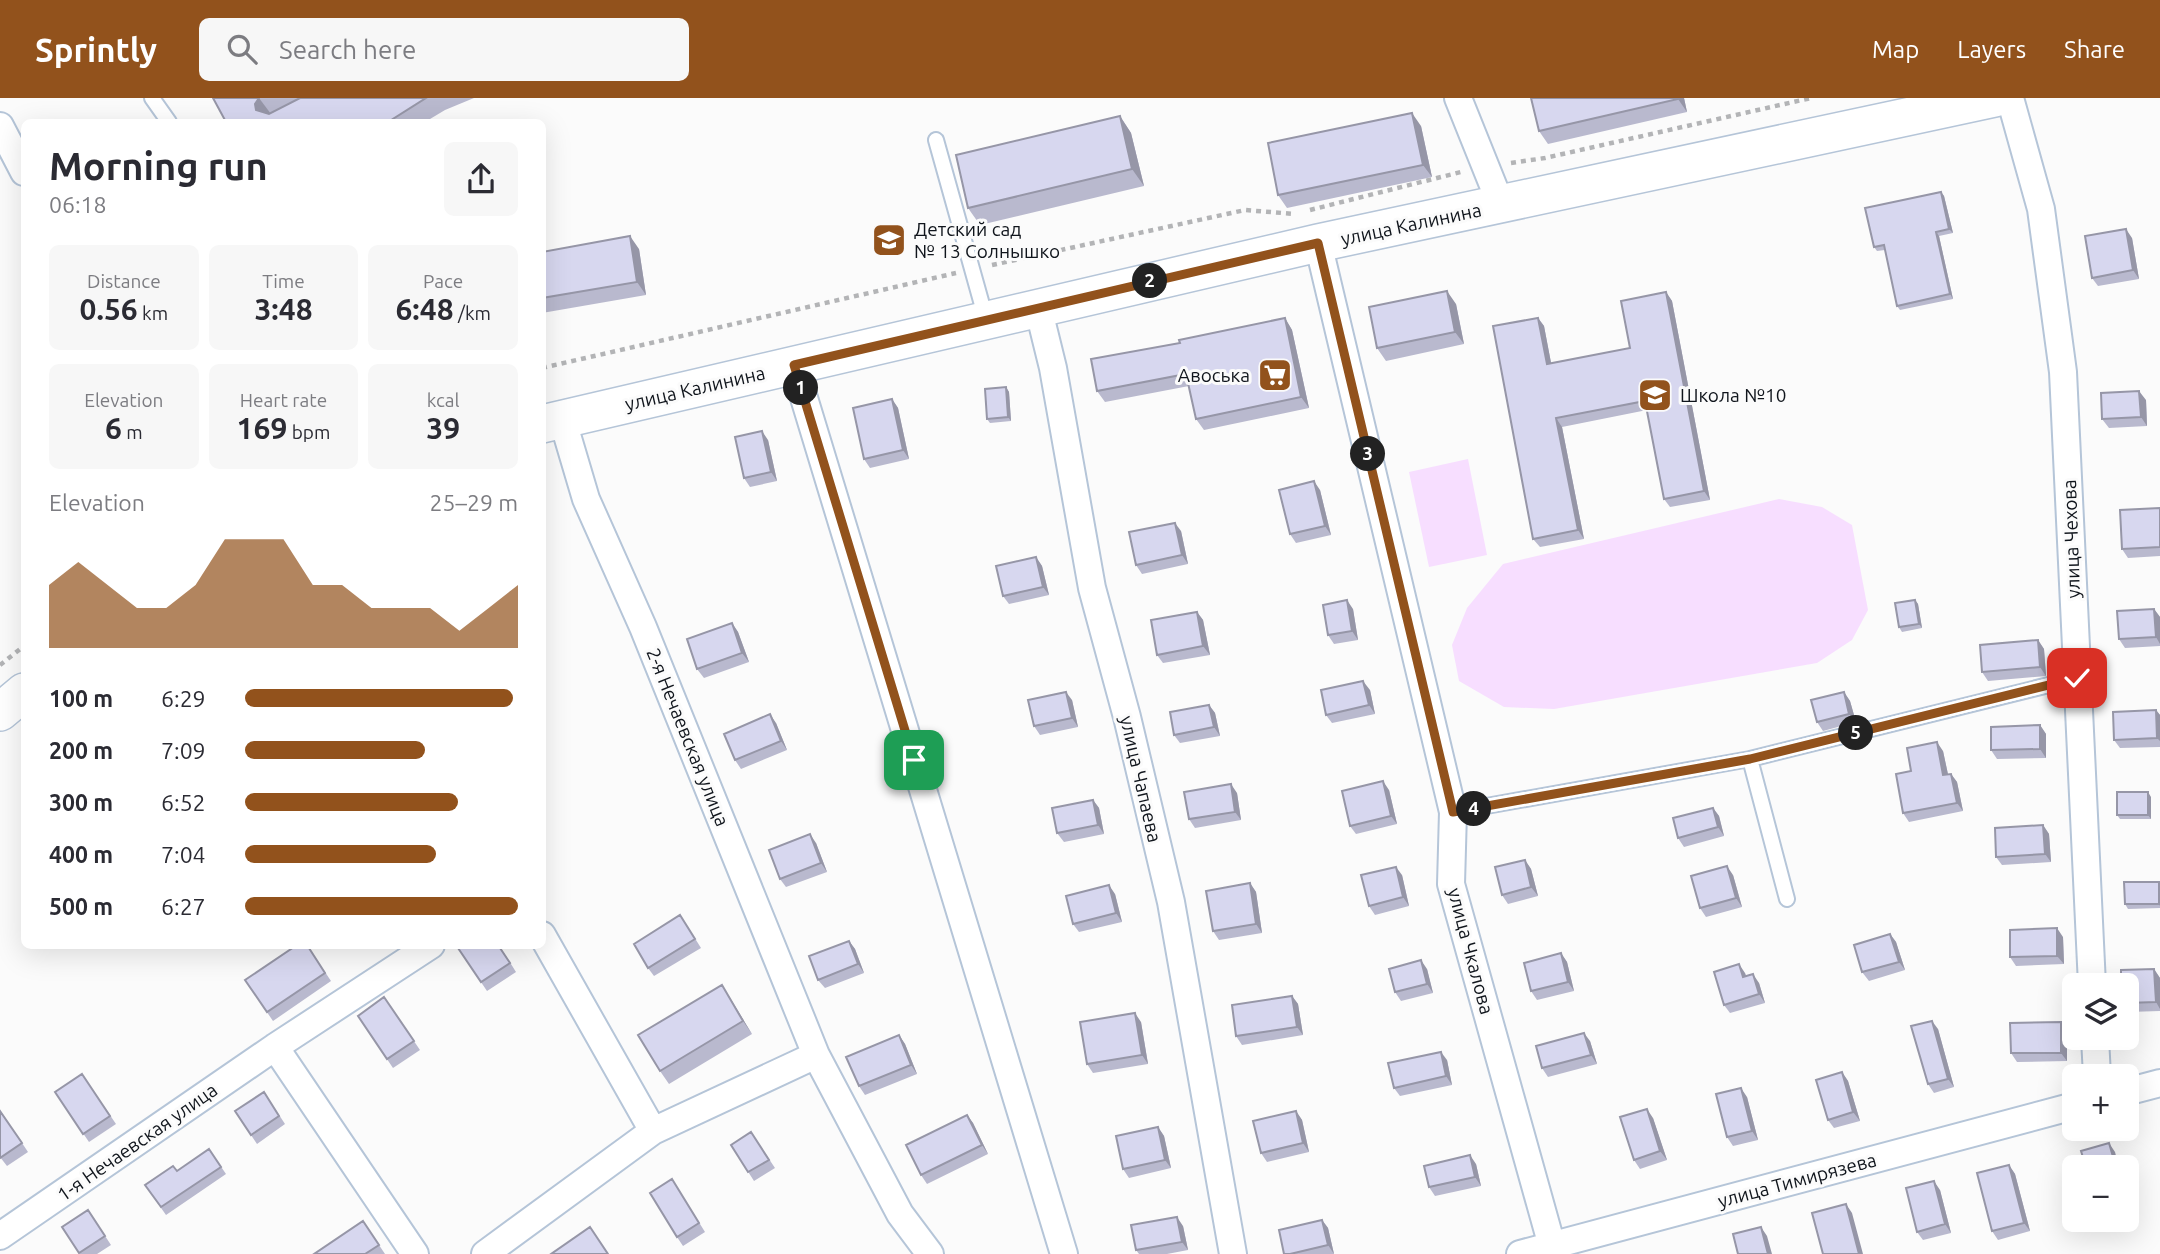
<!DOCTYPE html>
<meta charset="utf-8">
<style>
body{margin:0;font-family:Ubuntu,sans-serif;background:#f7f7f7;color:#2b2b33;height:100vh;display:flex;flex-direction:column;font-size:26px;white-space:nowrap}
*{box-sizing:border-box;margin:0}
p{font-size:23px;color:#7c7c81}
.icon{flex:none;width:38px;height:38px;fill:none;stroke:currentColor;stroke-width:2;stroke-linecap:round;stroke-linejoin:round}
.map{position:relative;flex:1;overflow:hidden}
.sheet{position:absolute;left:21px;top:21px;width:525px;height:830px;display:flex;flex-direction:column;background:#fff;border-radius:10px;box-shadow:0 7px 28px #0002}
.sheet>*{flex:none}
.fabs{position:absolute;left:2062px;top:875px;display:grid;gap:14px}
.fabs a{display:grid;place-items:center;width:77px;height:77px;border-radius:10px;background:#fff;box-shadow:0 7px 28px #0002;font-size:35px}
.pin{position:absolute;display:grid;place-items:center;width:60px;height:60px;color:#fff;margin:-30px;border-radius:14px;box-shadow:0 4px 10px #0006}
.km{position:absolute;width:35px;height:35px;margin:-18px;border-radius:50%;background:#222;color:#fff;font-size:19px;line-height:35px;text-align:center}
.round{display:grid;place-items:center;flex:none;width:74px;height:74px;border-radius:10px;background:#f7f7f7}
.head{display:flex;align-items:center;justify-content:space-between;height:119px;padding:0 28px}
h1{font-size:38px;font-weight:700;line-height:52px}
.stats{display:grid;grid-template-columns:repeat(3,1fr);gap:10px;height:119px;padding:7px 28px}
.stats div{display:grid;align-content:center;border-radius:10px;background:#f7f7f7;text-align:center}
.stats b{font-size:30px;font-weight:700}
.stats small{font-size:19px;font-weight:400}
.stats p{font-size:19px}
.chart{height:196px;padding:14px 28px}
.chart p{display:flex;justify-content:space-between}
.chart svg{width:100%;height:126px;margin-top:7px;fill:#92521c;opacity:.7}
ul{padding:0 28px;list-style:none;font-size:23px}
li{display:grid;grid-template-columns:112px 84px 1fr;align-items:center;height:52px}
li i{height:18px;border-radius:9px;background:#92521c}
header{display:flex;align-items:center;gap:42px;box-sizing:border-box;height:98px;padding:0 35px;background:#92521c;color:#fff}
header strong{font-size:33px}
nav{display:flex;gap:38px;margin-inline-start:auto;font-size:24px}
.search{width:490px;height:63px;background:#f7f7f7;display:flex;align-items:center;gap:18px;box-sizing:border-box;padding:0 24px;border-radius:10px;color:#7c7c81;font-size:26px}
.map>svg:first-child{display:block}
.green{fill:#f7deff}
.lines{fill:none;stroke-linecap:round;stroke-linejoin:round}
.lane-casing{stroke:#b5c5d8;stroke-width:18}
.street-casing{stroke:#b5c5d8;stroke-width:30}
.secondary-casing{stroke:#b5c5d8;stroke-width:40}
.path{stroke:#b3b4b6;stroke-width:4.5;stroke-dasharray:5 5;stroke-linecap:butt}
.lane{stroke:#fff;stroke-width:14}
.street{stroke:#fff;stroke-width:26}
.secondary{stroke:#fff;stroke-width:37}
.wall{fill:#b9b9ce}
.shaded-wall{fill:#9696a7}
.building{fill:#d7d7ef;stroke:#9696a7;stroke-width:2}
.route-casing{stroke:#fff;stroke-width:14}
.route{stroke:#92521c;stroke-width:9}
.labels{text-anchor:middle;stroke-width:6;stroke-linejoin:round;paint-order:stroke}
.street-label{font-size:19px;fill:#10151c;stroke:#fbfbfb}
.poi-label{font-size:19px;fill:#10151c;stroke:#fbfbfb;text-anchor:start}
</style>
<header>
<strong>Sprintly</strong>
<div class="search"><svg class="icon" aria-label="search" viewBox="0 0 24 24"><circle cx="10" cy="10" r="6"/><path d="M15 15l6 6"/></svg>Search here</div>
<nav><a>Map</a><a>Layers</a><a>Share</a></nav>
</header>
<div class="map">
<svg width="2160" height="1156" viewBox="0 0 2160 1156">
<rect width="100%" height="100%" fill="#fbfbfb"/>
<path class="green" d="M1468,361L1487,457L1429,469L1409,374Z
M1779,401L1822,409L1852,427L1868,512L1852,542L1817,565L1554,611L1504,609L1459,583L1452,547L1467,510L1503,466Z"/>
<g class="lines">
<g class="lane-casing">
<path id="lane" d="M152,0L169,24
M936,42L986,221
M1750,661L1787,801
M1453,714L1750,661L2077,580"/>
</g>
<g class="street-casing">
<path id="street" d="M1458,0L1501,107
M2010,0L2041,111L2063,274L2092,887
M0,28L24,74
M1318,145L1453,714L1451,786L1552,1148
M1038,209L1053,270L1092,490L1127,619L1171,804L1233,1156
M794,267L1064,1156
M562,320L586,401L643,529L816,957L900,1116L930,1156
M542,837L653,1033
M2095,940L2097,978
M275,949L415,1156
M2126,994L2160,985
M0,1138L275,949L431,847
M485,1156L653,1033L816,957
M1520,1156L2074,1008"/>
</g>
<g class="secondary-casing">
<path id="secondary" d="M542,326L1318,145L1995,0
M0,614L24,594"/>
</g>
<path class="path" d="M1511,65L1545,60L1811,0
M1310,112L1461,74
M992,167L1245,112L1295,116
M542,270L956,175
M0,567L24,548"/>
<use href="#lane" class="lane"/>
<use href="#street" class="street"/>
<use href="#secondary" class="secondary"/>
</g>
<path class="wall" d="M213,0H474L445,12L425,24H226Z
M1684,0L1687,14L1548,46L1539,33Z
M1120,18L1131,35L1144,88L980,127L968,110Z
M1421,28L1432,79L1287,110L1278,97Z
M1941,94L1944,98L1953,135L1939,138L1953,201L1900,212L1897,208L1885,152L1877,153L1874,149Z
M2132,140L2139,181L2098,188L2092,180Z
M639,151L646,197L542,215V154Z
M1666,194L1672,203L1710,402L1670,409L1664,401L1647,312L1562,329L1584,441L1540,449L1533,441L1538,220L1544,228L1551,265L1630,250Z
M1456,206L1464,246L1386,263L1377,250Z
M1285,220L1292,232L1309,310L1204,332L1196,321L1189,288L1105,304L1097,293L1180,245Z
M1006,289L1009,294L1011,323L990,325L987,321Z
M892,301L898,310L909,361L870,370L864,361Z
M2146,302L2147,328L2109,330L2102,321Z
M768,342L777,383L750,389L744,380Z
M1320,392L1331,437L1296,445L1290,436Z
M2160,410V458L2128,460L2122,451Z
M1181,433L1188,466L1142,476L1136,467Z
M1036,459L1042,468L1049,497L1009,506L1003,498Z
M1915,502L1918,506L1922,530L1902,534L1899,529Z
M1353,511L1358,542L1334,546L1328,537Z
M2154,511L2160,519V548L2125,550L2119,541Z
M1197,514L1203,522L1210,557L1163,565L1157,557Z
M732,525L738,534L749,564L704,580L697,571Z
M2038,542L2044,551L2046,578L1988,583L1982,574Z
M1370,592L1375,616L1332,625L1326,617Z
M1844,594L1850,603L1856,624L1823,633L1817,624Z
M1072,602L1078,629L1040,637L1034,628Z
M1209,607L1215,615L1220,638L1180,645L1174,637Z
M2156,612L2160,617V649L2120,650L2114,642Z
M776,625L787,652L741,671L735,662Z
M2040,627L2046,636V660L1997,661L1991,652Z
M1943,653L1948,676H1951L1957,684L1963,713L1909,724L1903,715L1911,673Z
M1389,692L1397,726L1356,736L1350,728Z
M1237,695L1241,722L1195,730L1189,721Z
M2151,699V721H2120L2117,717Z
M1093,702L1099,710L1104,736L1064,744L1057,735Z
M1713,710L1719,718L1724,738L1684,749L1678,740Z
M2043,727L2049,736L2051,764L2002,767L1996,759Z
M816,745L827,774L786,789L780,781Z
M1525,762L1531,771L1538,798L1508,806L1502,797Z
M1402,777L1409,808L1375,817L1369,808Z
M1733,777L1742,809L1706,819L1700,810Z
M2159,784L2160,786V810L2128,811L2125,806Z
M1250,785L1256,794L1262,835L1219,842L1213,833Z
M1115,796L1122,824L1079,834L1073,826Z
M686,826L701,850L654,878L648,870Z
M1890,836L1896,844L1905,872L1869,883L1862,874Z
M2063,839L2064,866L2016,868L2010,859Z
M849,843L855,851L864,875L825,890L818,882Z
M307,847L331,883L273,923L245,882Z
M456,847H499L516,874L487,893Z
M1561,855L1567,864L1574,893L1537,902L1531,893Z
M1427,871L1433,895L1401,903L1395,894Z
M2154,871L2160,880V913L2128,914L2126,911V887Z
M1745,875L1746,878L1759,885L1765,905L1730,915L1724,907Z
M1292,898L1298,906L1303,937L1242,947L1236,938Z
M384,899L420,952L393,970L358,918Z
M730,900L752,936L669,986L660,973Z
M1141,924L1148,966L1093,975L1087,966Z
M1938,931L1954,989L1934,995L1928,986Z
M2067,933V963L2017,964L2011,955Z
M899,937L905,946L917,976L865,997L859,988Z
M1590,943L1597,966L1548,979L1542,970Z
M1447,962L1452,987L1400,998L1394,990Z
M1842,974L1848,983L1860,1023L1834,1030L1828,1022Z
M82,976L116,1026L89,1044L55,994Z
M264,994L285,1026L257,1046L235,1013Z
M1747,999L1758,1042L1733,1048L1727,1039Z
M0,1012L28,1054L7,1068L0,1059Z
M1296,1013L1302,1022L1309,1054L1267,1064L1261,1055Z
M967,1017L973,1025L988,1056L927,1086L921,1077Z
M1653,1020L1667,1062L1640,1071L1634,1062Z
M1158,1029L1164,1038L1171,1070L1129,1080L1123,1071Z
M751,1034L775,1070L754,1083L731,1047Z
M209,1051L226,1076L166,1117L145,1087L177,1073Z
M1476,1066L1481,1088L1435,1098L1429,1089Z
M2009,1067L2015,1076L2030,1133L1998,1142L1992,1133Z
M672,1081L705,1134L683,1148L677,1139Z
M1940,1092L1951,1135L1923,1142L1917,1134Z
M2126,1094L2132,1113L2126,1114Z
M88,1112L111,1147L97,1156H80L62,1129Z
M1322,1122L1328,1130L1334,1156H1284Z
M363,1123L385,1156H314Z
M1183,1128L1188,1152L1167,1156H1139L1136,1152Z"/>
<path class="shaded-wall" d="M259,0L271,16L267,24L256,12L255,6Z
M1678,0H1684L1687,14L1678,1Z
M1412,15L1421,28L1432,79L1423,67Z
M1120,18L1131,35L1144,88L1132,71Z
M1941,94L1944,98L1953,135L1949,131Z
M2126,131L2132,140L2139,181L2133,172Z
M1936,134L1939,138L1953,201L1950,196Z
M630,138L639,151L646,197L637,184Z
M1447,193L1456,206L1464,246L1455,234Z
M1666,194L1672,203L1710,402L1704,393Z
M1285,220L1292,232L1309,310L1301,299Z
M1538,220L1544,228L1553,275L1547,266Z
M1006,289L1009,294L1011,323L1008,319Z
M2139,293L2146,302L2147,328L2141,319Z
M892,301L898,310L909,361L903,352Z
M1556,320L1562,329L1584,441L1578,432Z
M762,333L768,342L777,383L771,374Z
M1314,383L1320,392L1331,437L1325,428Z
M1175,425L1181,433L1188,466L1182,457Z
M1036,459L1042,468L1049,497L1043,489Z
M1347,502L1353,511L1358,542L1352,533Z
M1915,502L1918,506L1922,530L1919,526Z
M2154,511L2160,519V546L2156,539Z
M1197,514L1203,522L1210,557L1203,548Z
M732,525L738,534L749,564L742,555Z
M2038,542L2044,551L2046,578L2040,569Z
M1363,583L1370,592L1375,616L1369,607Z
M1066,594L1072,602L1078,629L1072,620Z
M1844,594L1850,603L1856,624L1849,616Z
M1209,607L1215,615L1220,638L1214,629Z
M2156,612L2160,617V643L2157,640Z
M770,616L776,625L787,652L781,643Z
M2040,627L2046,636V660L2040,651Z
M1937,644L1943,653L1950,686L1943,677Z
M1951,676L1957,684L1963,713L1957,705Z
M1383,683L1389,692L1397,726L1391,718Z
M1231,686L1237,695L1241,722L1235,714Z
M2148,694L2151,699V721L2148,717Z
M1093,702L1099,710L1104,736L1098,727Z
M1713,710L1719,718L1724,738L1718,729Z
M2043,727L2049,736L2051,764L2045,756Z
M810,736L816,745L827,774L821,765Z
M1525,762L1531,771L1538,798L1531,789Z
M1727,768L1733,777L1742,809L1736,800Z
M1396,769L1402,777L1409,808L1403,799Z
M2159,784L2160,786V808L2159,806Z
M1250,785L1256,794L1262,835L1256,826Z
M1109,787L1115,796L1122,824L1116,815Z
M2057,830L2063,839L2064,866L2057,858Z
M1890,836L1896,844L1905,872L1899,864Z
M849,843L855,851L864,875L858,866Z
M1561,855L1567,864L1574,893L1568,884Z
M1421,862L1427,871L1433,895L1427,886Z
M1739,866L1745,875L1749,888L1743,879Z
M2154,871L2160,880V911L2156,904Z
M1753,876L1759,885L1765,905L1759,896Z
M722,887L730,900L752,936L743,923Z
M1292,898L1298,906L1303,937L1297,929Z
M1135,915L1141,924L1148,966L1142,957Z
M1932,923L1938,931L1954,989L1948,981Z
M2061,924L2067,933V963L2061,955Z
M1584,935L1590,943L1597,966L1591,957Z
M899,937L905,946L917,976L911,967Z
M1441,954L1447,962L1452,987L1446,978Z
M1842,974L1848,983L1860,1023L1853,1014Z
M1741,990L1747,999L1758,1042L1752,1033Z
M1647,1011L1653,1020L1667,1062L1660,1053Z
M1296,1013L1302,1022L1309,1054L1303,1045Z
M967,1017L973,1025L988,1056L982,1047Z
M1158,1029L1164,1038L1171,1070L1165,1062Z
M2109,1045L2115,1054L2119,1069H2116Z
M1470,1057L1476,1066L1481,1088L1475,1079Z
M2009,1067L2015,1076L2030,1133L2024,1125Z
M1934,1083L1940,1092L1951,1135L1945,1126Z
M2126,1094L2132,1113L2126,1105Z
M1846,1106L1852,1115L1863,1156H1859Z
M1177,1119L1183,1128L1188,1152L1182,1144Z
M1322,1122L1328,1130L1334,1156L1328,1147Z
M1761,1129L1767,1138L1772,1156H1768Z"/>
<path class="building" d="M213,0H259L255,6L256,12L269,16L300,0H426L388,24H226Z
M1531,0H1678V1L1539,33Z
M1412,15L1423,67L1278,97L1268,45Z
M1120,18L1132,71L968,110L956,57Z
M1941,94L1949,131L1936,134L1950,196L1897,208L1884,147L1874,149L1865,110Z
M2126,131L2133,172L2092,180L2085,138Z
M630,138L637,184L542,200V154Z
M1447,193L1455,234L1377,250L1369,209Z
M1666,194L1704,393L1664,401L1645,303L1556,320L1578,432L1533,441L1493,228L1538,220L1547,266L1630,250L1621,203Z
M1285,220L1301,299L1196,321L1186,276L1097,293L1091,261L1180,245L1179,242Z
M1006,289L1008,319L987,321L985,291Z
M2139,293L2141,319L2102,321L2101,295Z
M892,301L903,352L864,361L853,310Z
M762,333L771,374L744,380L735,339Z
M1314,383L1325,428L1290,436L1279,392Z
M2160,410V449L2122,451L2120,412Z
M1175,425L1182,457L1136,467L1129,434Z
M1036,459L1043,489L1003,498L996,468Z
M1347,502L1352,533L1328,537L1323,507Z
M1915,502L1919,526L1899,529L1895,505Z
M2154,511L2156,539L2119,541L2117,513Z
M1197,514L1203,548L1157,557L1151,522Z
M732,525L742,555L697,571L687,541Z
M2038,542L2040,569L1982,574L1980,547Z
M1363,583L1369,607L1326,617L1321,592Z
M1066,594L1072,620L1034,628L1028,602Z
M1844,594L1849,616L1817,624L1811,602Z
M1209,607L1214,629L1174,637L1170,614Z
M2156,612L2157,640L2114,642L2113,614Z
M770,616L781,643L735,662L724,636Z
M2040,627V651L1991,652V629Z
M1937,644L1943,677L1951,676L1957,705L1903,715L1896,676L1911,673L1907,650Z
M1383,683L1391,718L1350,728L1342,693Z
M1231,686L1235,714L1189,721L1184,694Z
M2117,694H2148V717H2117Z
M1093,702L1098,727L1057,735L1052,710Z
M1713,710L1718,729L1678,740L1673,720Z
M2043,727L2045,756L1996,759L1995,730Z
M810,736L821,765L780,781L769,752Z
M1525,762L1531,789L1502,797L1495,769Z
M1727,768L1736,800L1700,810L1691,778Z
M1396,769L1403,799L1369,808L1361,777Z
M2124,784H2159V806H2125Z
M1250,785L1256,826L1213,833L1206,793Z
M1109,787L1116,815L1073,826L1066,798Z
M680,817L695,841L648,870L634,846Z
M2057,830V858L2010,859V832Z
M1890,836L1899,864L1862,874L1854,847Z
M849,843L858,866L818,882L809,858Z
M297,847H307L325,875L267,914L245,882Z
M456,847H498L510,865L481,884Z
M1561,855L1568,884L1531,893L1524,865Z
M1421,862L1427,886L1395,894L1389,871Z
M1739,866L1743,879L1753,876L1759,896L1724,907L1714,874Z
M2154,871L2156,904L2126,905V887H2121V872Z
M722,887L743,923L660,973L638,937Z
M1292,898L1297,929L1236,938L1232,907Z
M384,899L414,943L387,961L358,918Z
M1135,915L1142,957L1087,966L1080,924Z
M1932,923L1948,981L1928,986L1911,928Z
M2061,924V955H2011L2010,925Z
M1584,935L1591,957L1542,970L1536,948Z
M899,937L911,967L859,988L846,959Z
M1441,954L1446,978L1394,990L1388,965Z
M1842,974L1853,1014L1828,1022L1816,982Z
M82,976L110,1018L83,1036L55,994Z
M1741,990L1752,1033L1727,1039L1716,996Z
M264,994L279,1018L251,1037L235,1013Z
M1647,1011L1660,1053L1634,1062L1620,1019Z
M0,1013L22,1045L0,1060Z
M1296,1013L1303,1045L1261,1055L1253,1023Z
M967,1017L982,1047L921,1077L906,1047Z
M1158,1029L1165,1062L1123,1071L1116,1038Z
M751,1034L769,1062L748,1074L731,1047Z
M2109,1045L2116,1069H2086L2081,1053Z
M209,1051L221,1069L161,1109L145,1087L173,1068L177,1073Z
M1470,1057L1475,1079L1429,1089L1424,1068Z
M2009,1067L2024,1125L1992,1133L1977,1075Z
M672,1081L699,1125L677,1139L650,1095Z
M1934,1083L1945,1126L1917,1134L1906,1090Z
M1846,1106L1859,1156H1823L1812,1115Z
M88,1112L105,1138L79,1155L62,1129Z
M1177,1119L1182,1144L1136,1152L1131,1127Z
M1322,1122L1328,1147L1290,1156H1284L1279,1132Z
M363,1123L379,1147L365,1156H314Z
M590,1129L608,1156H551Z
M1761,1129L1768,1156H1738L1733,1136Z"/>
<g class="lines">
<g class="route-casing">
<path id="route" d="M914,662L794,267L1318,145L1453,714L1750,661L2077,580"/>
</g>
<use href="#route" class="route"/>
</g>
<defs>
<g id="school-square" transform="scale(1.75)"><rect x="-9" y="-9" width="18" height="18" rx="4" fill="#92521c" stroke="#fbfbfb"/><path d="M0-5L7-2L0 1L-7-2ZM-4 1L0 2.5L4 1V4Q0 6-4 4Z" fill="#fff"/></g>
<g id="supermarket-square" transform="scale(1.75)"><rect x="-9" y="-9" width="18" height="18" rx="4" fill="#92521c" stroke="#fbfbfb"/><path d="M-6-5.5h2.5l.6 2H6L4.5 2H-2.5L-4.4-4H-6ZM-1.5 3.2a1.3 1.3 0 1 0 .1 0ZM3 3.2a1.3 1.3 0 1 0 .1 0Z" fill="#fff"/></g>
</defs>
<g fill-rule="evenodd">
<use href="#school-square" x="889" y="142"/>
<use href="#supermarket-square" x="1275" y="277"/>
<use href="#school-square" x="1655" y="297"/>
</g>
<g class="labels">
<g class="street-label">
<text transform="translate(1411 126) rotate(-12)" y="7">улица Калинина</text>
<text transform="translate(695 290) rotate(-13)" y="7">улица Калинина</text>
<text transform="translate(2071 441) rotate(-92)" y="7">улица Чехова</text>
<text transform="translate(688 639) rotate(68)" y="7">2-я Нечаевская улица</text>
<text transform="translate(1141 681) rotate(77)" y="7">улица Чапаева</text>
<text transform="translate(1471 853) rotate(75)" y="7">улица Чкалова</text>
<text transform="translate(137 1044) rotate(-35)" y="7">1-я Нечаевская улица</text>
<text transform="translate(1797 1082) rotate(-15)" y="7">улица Тимирязева</text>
</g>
<g class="poi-label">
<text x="914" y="138">Детский сад<tspan x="914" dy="22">№ 13 Солнышко</tspan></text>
<text x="1250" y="284" text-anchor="end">Авоська</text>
<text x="1680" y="304">Школа №10</text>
</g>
</g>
</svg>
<div class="fabs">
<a><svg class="icon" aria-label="layers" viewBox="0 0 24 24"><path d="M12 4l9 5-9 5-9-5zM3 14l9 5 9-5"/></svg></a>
<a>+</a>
<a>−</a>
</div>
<div class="pin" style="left:914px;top:662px;background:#1e9e55"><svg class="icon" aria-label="arrive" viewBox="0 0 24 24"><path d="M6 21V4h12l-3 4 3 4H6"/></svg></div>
<div class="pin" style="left:2077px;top:580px;background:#d93025"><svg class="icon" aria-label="check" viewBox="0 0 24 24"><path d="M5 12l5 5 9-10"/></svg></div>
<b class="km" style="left:801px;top:290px">1</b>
<b class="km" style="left:1150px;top:183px">2</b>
<b class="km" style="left:1368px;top:356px">3</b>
<b class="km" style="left:1474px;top:711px">4</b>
<b class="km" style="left:1856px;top:635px">5</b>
<section class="sheet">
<div class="head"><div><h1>Morning run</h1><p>06:18</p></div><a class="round"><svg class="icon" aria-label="share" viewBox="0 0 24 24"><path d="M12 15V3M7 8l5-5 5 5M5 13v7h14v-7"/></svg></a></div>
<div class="stats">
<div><p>Distance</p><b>0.56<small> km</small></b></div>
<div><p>Time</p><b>3:48</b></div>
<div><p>Pace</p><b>6:48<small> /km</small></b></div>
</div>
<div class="stats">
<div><p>Elevation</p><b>6<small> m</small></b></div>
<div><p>Heart rate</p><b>169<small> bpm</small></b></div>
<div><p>kcal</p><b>39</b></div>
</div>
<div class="chart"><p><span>Elevation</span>25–29 m</p>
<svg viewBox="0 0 160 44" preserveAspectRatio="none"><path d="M0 44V22L10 14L20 22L30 30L40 30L50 22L60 6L70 6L80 6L90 22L100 22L110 30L120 30L130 30L140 38L150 30L160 22V44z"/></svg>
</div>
<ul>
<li><b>100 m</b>6:29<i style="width:98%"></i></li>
<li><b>200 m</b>7:09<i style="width:66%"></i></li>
<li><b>300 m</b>6:52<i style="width:78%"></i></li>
<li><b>400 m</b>7:04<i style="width:70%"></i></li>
<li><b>500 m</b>6:27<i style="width:100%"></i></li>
</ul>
</section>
</div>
